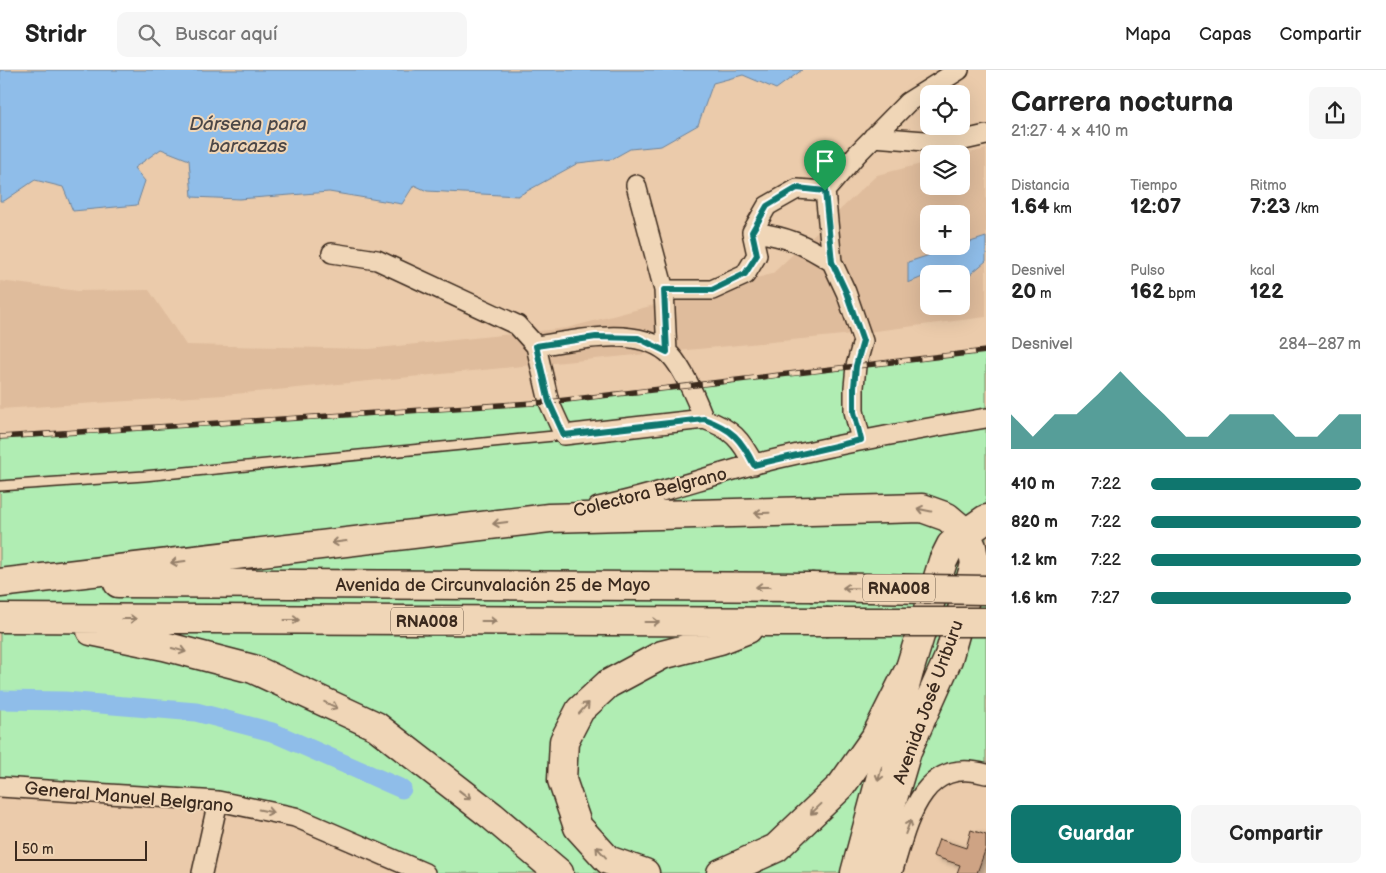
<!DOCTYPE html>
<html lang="es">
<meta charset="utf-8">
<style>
body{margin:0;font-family:"Balsamiq Sans",sans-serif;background:#f6f6f6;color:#222;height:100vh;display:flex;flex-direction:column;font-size:19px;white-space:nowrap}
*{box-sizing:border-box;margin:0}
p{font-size:16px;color:#767676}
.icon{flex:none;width:28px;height:28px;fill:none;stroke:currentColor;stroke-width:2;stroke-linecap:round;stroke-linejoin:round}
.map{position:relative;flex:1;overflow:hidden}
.panel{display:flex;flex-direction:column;background:#fff;width:400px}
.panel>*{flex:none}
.buttons{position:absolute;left:920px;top:15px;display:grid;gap:10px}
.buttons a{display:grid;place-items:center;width:50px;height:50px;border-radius:10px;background:#fff;box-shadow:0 5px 20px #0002;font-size:25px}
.scale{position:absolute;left:15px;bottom:12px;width:132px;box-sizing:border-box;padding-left:5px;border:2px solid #3b2a1e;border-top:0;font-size:14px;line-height:18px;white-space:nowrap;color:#3b2a1e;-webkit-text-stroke:4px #f0d6b7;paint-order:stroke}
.pin{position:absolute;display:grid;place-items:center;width:42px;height:42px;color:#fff;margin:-51px -21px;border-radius:50% 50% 50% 0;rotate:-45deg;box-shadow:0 0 5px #0007}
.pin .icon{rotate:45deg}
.round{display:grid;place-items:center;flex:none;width:52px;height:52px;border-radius:10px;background:#f6f6f6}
.overview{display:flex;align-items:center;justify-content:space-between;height:85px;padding:0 25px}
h1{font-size:28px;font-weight:600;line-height:38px}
.figures{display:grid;grid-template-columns:repeat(3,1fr);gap:8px;height:85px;padding:5px 25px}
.figures div{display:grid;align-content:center}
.figures b{font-size:21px;font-weight:600}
.figures small{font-size:14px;font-weight:400}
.figures p{font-size:14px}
.chart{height:140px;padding:10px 25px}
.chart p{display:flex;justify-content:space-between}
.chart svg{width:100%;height:90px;margin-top:5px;fill:#0f766e;opacity:.7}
.primary-button{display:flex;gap:10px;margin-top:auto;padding:10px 25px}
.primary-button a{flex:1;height:58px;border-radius:10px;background:#0f766e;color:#fff;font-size:20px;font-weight:600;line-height:58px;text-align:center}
.primary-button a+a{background:#f6f6f6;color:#222}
ul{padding:0 25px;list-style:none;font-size:16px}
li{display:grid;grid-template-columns:80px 60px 1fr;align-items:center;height:38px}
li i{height:12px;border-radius:6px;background:#0f766e}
header{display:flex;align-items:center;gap:30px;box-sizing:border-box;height:70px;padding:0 25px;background:#fff;border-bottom:1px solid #e0e0e0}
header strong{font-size:24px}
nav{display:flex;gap:28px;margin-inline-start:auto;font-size:18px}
.search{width:350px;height:45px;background:#f6f6f6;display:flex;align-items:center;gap:12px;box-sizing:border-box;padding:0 18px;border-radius:10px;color:#767676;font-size:19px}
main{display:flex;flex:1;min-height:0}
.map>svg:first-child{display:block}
.built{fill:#dfbc9c;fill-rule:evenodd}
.green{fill:#b0edb3;stroke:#768c68}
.water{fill:#8fbde9;stroke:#6d8298}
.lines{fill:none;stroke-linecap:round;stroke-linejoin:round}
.canal{stroke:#8fbde9;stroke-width:19}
.building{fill:#cea384;stroke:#3b2a1e;filter:url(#shadow)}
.lane-casing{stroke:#3b2a1e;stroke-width:12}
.street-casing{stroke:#3b2a1e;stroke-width:22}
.primary-casing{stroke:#3b2a1e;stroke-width:31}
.highway-casing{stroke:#3b2a1e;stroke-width:31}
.lane{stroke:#f0d6b7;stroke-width:9}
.street{stroke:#f0d6b7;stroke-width:19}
.primary{stroke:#f0d6b7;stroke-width:28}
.highway{stroke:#f0d6b7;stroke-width:28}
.rail-casing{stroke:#3b2a1e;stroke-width:5.5}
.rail{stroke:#f0d6b7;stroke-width:4;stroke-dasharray:11;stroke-linecap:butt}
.highway-bridge-casing{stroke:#3b2a1e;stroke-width:31;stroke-linecap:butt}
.highway-bridge{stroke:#f0d6b7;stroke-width:28}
.oneway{stroke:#96806a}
.route-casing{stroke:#fff;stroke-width:10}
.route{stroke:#0f766e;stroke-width:6}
.labels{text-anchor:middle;stroke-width:4;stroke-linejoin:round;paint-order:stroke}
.shield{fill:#f0d6b7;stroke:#715e4c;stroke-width:1}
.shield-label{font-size:16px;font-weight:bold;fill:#3b2a1e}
.street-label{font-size:18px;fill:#3b2a1e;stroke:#f0d6b7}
.water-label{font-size:19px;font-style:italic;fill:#4c4747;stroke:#f0d6b7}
</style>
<header>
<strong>Stridr</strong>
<div class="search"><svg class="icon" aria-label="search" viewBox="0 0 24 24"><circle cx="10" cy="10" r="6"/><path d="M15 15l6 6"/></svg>Buscar aquí</div>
<nav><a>Mapa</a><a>Capas</a><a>Compartir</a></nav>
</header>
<main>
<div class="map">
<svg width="986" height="803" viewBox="0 0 986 803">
<defs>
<filter id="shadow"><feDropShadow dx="5.5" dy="3" stdDeviation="2.5" flood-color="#0004"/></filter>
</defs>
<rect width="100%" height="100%" fill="#ebcbab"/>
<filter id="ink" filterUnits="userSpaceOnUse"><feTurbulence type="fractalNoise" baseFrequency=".02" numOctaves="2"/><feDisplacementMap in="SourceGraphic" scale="10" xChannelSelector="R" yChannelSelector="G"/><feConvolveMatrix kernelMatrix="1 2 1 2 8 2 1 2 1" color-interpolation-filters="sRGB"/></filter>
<g filter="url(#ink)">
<path class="built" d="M986,79V247L843,265L224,325L0,339V211L78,221L149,220L186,275L369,279L567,258L772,204L877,105L929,92V116H961V85ZM929,144H961V176H929ZM929,204H961V236H929Z"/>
<path class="green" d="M986,281V704L931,712L892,803H425L295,747L0,717V367L549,332Z"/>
<path class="water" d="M0,0H802L776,19L743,5L713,13L698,55L661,76L630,79L612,89L578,93L518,126L427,121L414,115L402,134L329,122L239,129L192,127L189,90L161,79L134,98L145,111L137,135L73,141L63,117L35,110L4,131H0Z
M986,167V191L961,212V204H929V223L924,221L925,206L908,213V192Z"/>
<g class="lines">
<path class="canal" d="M0,630L65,631L196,642L272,662L402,719"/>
</g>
<path class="building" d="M971,760L986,765V778L977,803H957L960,795L933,786L939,769L966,778Z"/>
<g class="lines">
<g class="lane-casing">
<path id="lane" d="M0,416L144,406L564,365"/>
</g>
<g class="street-casing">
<path id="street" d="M873,67L951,73L986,65
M636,115L664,220L667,282
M752,162C786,166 804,174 832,192
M332,183L377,190L517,255L536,276L549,332L564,365L704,349C732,359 741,369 754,395
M664,220H712L745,205L757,185L752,162L767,136L797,119L825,121
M536,276C573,271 634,255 667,282C681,293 697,331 704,349
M861,370L854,341V317L856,296L863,271L846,222L832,192L825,121L857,84L908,32L959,0
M598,437C652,426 702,408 755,394C831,375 909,361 986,348
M0,717L218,731L295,747L425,803
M202,803L218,731
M892,803C907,755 920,685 986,704"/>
</g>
<g class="primary-casing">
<path id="primary" d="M855,803L910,598L943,491L951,475L966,463L972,477L975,494L948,589L907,681L871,803"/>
</g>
<g class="highway-casing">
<path id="highway" d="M0,513L549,448L922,438L947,447L966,463L986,449
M118,513L811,517
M0,548L826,552
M91,561L164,576L253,599L376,656L492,746L559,803
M645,803L608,790L578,757L562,710L564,671L580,640L608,614L662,585L720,570L748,559
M721,803L776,778L841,716L875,668L910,598"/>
</g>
<use href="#lane" class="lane"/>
<use href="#street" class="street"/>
<use href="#primary" class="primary"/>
<use href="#highway" class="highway"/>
<g class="rail-casing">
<path id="rail" d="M0,367L549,332L986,281"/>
</g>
<use href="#rail" class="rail"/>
<g class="highway-bridge-casing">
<path id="highway-bridge" d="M811,517L986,520
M826,552H986"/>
</g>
<use href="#highway-bridge" class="highway-bridge"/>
</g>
<defs><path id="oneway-shaft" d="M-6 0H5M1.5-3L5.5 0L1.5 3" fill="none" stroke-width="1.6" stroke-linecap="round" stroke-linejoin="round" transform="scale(1.25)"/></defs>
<g class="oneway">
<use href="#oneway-shaft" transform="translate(924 440) rotate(-168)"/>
<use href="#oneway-shaft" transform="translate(762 443) rotate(178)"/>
<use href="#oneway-shaft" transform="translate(500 453) rotate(173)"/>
<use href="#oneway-shaft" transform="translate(339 472) rotate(173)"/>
<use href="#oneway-shaft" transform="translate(178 492) rotate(173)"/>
<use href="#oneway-shaft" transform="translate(763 517) rotate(-180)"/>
<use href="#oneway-shaft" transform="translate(850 518) rotate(-179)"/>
<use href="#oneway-shaft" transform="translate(129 549)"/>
<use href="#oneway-shaft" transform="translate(292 550)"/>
<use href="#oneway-shaft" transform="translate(489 551)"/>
<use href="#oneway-shaft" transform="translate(652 552)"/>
<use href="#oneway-shaft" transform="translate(179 580) rotate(15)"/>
<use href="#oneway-shaft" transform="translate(331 635) rotate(25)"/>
<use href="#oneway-shaft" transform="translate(584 638) rotate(-48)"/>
<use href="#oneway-shaft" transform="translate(880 704) rotate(105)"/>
<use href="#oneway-shaft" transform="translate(465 725) rotate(38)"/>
<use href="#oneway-shaft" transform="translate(816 739) rotate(137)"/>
<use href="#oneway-shaft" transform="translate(266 741) rotate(11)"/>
<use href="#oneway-shaft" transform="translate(908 757) rotate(-69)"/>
<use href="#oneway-shaft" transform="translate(601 782) rotate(-132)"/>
</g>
</g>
<g class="lines" filter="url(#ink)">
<g class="route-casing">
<path id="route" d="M797,118L825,121L832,192L846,222L863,271L856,296L854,317V342L861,370L754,395C741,369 732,359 704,349L564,365L549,332L536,276L596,267L638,268L667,282L664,220H712L745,204L757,185L752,162L767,136Z"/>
</g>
<use href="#route" class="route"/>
</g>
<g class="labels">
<g class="shield">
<rect x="863" y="504.5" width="72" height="27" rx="4"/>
<rect x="391" y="537.5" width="72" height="27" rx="4"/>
</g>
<g class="shield-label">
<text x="899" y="524">RNA008</text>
<text x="427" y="557">RNA008</text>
</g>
<g class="street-label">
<text transform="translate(650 422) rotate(-14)" y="6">Colectora Belgrano</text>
<text x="493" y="521">Avenida de Circunvalación 25 de Mayo</text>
<text transform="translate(928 632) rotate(-70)" y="6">Avenida José Uriburu</text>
<text transform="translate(129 727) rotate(5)" y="6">General Manuel Belgrano</text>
</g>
<g class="water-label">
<text x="248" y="60">Dársena para<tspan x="248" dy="22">barcazas</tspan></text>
</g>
</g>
</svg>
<div class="buttons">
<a><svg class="icon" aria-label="locate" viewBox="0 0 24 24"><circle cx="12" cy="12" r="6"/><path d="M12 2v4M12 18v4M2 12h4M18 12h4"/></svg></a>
<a><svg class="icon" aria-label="layers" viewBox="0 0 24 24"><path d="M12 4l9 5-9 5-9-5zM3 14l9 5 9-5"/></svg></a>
<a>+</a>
<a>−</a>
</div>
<div class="scale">50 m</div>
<div class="pin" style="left:825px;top:121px;background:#1e9e55"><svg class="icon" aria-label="arrive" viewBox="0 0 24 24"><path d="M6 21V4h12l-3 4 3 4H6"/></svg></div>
</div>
<section class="panel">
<div class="overview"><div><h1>Carrera nocturna</h1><p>21:27 · 4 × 410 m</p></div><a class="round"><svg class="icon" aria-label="share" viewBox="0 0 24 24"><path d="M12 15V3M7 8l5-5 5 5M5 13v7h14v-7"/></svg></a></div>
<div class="figures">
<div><p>Distancia</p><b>1.64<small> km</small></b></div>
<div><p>Tiempo</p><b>12:07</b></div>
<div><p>Ritmo</p><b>7:23<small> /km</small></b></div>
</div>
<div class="figures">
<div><p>Desnivel</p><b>20<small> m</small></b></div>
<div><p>Pulso</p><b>162<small> bpm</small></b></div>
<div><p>kcal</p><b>122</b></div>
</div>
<div class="chart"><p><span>Desnivel</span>284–287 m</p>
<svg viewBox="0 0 160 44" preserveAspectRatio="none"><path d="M0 44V27L10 38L20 27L30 27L40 17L50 6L60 17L70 27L80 38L90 38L100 27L110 27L120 27L130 38L140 38L150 27L160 27V44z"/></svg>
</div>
<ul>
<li><b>410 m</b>7:22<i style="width:100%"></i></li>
<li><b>820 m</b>7:22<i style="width:100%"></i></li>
<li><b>1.2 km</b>7:22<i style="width:100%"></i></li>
<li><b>1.6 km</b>7:27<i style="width:95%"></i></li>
</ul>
<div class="primary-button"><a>Guardar</a><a>Compartir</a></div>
</section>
</main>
